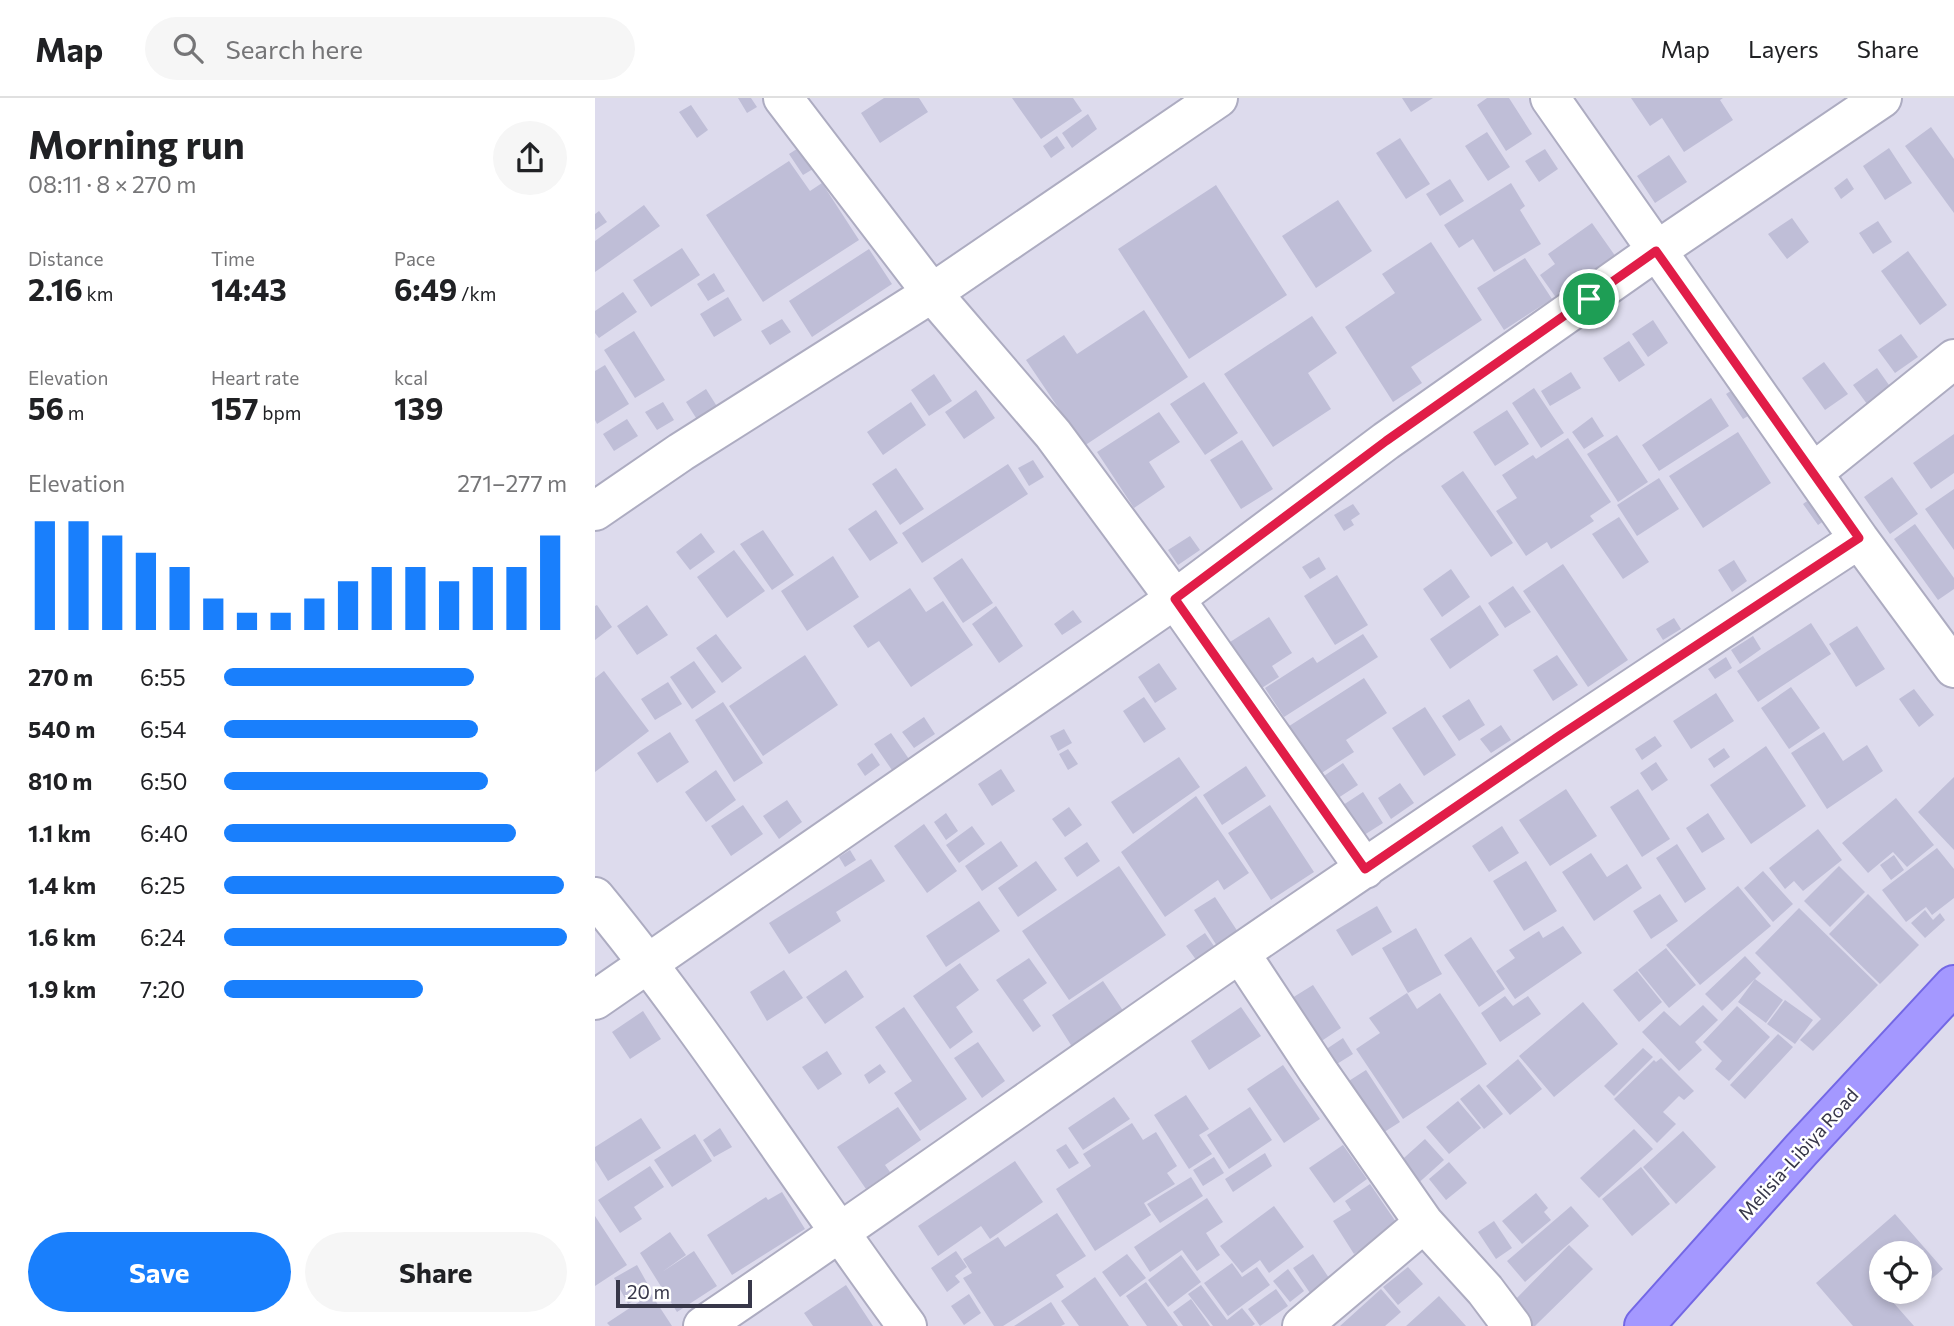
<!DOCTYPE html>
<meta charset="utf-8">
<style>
body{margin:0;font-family:Commissioner,sans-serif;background:#f6f6f6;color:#202124;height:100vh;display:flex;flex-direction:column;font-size:26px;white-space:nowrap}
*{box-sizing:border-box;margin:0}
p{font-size:23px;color:#757577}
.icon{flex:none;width:38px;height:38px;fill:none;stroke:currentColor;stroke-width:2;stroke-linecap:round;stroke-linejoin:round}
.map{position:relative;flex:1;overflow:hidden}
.details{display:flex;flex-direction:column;background:#fff;width:595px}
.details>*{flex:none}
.fabs{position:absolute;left:1274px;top:1143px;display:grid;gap:14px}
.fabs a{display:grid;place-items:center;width:63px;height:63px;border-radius:50%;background:#fff;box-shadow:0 4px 10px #0003;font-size:35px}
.scale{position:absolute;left:21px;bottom:18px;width:136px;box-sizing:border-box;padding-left:7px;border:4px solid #373749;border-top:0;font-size:19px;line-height:24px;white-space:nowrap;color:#373749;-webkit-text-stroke:5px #fff;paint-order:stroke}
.pin{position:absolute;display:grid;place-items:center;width:60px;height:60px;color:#fff;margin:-30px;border:4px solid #fff;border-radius:50%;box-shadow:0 2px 7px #0007}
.round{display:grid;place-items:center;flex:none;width:74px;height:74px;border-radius:37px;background:#f6f6f6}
.overview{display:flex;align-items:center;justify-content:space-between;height:119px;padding:0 28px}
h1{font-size:38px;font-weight:700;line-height:52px}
.figures{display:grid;grid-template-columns:repeat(3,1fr);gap:10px;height:119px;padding:7px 28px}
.figures div{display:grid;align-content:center}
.figures b{font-size:30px;font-weight:700}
.figures small{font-size:19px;font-weight:400}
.figures p{font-size:19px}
.chart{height:196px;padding:14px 28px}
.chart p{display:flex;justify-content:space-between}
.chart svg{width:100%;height:126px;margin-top:7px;stroke:#197ffc;stroke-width:6}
.primary-button{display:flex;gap:14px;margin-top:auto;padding:14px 28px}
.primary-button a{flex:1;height:80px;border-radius:42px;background:#197ffc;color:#fff;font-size:28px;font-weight:700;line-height:80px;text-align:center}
.primary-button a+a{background:#f6f6f6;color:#202124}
ul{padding:0 28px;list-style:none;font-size:23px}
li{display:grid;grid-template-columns:112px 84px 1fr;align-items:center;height:52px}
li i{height:18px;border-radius:9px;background:#197ffc}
header{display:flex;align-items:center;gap:42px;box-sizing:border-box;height:98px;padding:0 35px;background:#fff;border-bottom:2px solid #e0e0e0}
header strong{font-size:33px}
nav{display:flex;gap:38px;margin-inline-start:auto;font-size:24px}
.search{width:490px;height:63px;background:#f6f6f6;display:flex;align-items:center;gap:18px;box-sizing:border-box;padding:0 24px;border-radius:38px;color:#757577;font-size:26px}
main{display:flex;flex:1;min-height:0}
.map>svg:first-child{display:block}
.residential{fill:#dddbed;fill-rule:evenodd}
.building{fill:#bfbed7}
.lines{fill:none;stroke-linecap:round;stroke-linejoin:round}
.minor-casing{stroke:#adacc1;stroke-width:42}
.major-casing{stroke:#7367e5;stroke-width:42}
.minor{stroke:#fff;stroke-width:38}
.major{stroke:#a498ff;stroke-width:38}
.route-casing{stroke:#fff;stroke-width:14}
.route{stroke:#e11d48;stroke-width:9}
.labels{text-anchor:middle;stroke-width:5;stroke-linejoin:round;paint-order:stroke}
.street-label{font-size:19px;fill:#373749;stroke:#fff}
</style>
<header>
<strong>Map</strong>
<div class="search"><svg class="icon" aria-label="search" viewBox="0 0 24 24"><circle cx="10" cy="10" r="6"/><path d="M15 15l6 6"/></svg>Search here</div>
<nav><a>Map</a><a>Layers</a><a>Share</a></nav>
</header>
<main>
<section class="details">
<div class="overview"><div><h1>Morning run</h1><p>08:11 · 8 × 270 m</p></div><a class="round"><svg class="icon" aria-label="share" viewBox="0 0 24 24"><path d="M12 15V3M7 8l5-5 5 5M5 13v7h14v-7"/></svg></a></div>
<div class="figures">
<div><p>Distance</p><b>2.16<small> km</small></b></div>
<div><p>Time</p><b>14:43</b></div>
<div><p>Pace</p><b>6:49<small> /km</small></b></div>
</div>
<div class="figures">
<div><p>Elevation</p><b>56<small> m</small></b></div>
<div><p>Heart rate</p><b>157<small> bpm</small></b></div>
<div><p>kcal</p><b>139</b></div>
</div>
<div class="chart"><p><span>Elevation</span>271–277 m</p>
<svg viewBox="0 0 160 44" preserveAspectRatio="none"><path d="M5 44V6M15 44V6M25 44V11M35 44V17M45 44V22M55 44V33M65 44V38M75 44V38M85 44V33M95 44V27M105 44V22M115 44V22M125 44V27M135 44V22M145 44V22M155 44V11"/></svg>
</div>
<ul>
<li><b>270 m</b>6:55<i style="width:73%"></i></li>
<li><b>540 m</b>6:54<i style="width:74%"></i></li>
<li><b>810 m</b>6:50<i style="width:77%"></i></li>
<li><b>1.1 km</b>6:40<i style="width:85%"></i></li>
<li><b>1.4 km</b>6:25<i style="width:99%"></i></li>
<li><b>1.6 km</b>6:24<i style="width:100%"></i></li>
<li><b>1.9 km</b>7:20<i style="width:58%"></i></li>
</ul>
<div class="primary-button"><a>Save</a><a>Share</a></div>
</section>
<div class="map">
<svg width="1359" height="1228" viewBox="0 0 1359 1228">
<rect width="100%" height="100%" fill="#eae9f5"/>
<path class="residential" d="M0,0H1359V1228H0ZM1286,1155H1325V1194H1286Z"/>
<path class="building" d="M143,0H156L162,9L152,15Z
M289,0H324L333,14L285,45L266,15Z
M417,0H478L487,13L446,41Z
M807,0H838L816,14Z
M892,0H914L937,36L911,53L882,7Z
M1036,0H1128L1125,2L1138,22L1089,54L1067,20L1055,28Z
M96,7L113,32L102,40L84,14Z
M493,16L502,31L477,50L467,35Z
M1336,29L1359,61V115L1310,48Z
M892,34L915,69L893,83L870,48Z
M462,38L470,50L456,60L448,48Z
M805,40L835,86L811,101L781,55Z
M208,47L223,68L208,77L194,56Z
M1294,50L1317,85L1290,102L1268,68Z
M950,51L963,71L944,84L930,63Z
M1074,57L1092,84L1060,105L1042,78Z
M194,63L215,93L227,85L264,142L168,204L111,117Z
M1252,80L1259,91L1246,101L1239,90Z
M855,81L869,103L845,118L831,96Z
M916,85L930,108L925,112L946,146L899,174L878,141L864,150L849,127Z
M621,87L692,197L594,261L523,151Z
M743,102L777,153L721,190L687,138Z
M49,107L65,128L0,174V143Z
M4,113L12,124L0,132V116Z
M1197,120L1214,144L1192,161L1173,136Z
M1283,123L1297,144L1278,156L1264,135Z
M997,125L1021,159L962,201L945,177L960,166L953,156Z
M836,144L887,222L816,269L827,285L798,304L750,229L800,195L787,176Z
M87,150L105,177L56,209L38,182Z
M274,151L297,186L217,239L194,203Z
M1313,153L1352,207L1325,227L1286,173Z
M930,160L957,201L909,232L882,190Z
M119,175L130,193L113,203L102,186Z
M28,194L42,214L4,240L0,235V213Z
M133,199L147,222L119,239L105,216Z
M549,212L593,279L489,348L431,262L469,237L482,256Z
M717,218L742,255L713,275L736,311L678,349L629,276Z
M187,221L196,234L175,247L166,233Z
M1058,222L1073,245L1053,259L1037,236Z
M39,233L70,282L40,300L9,252Z
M1306,236L1323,259L1300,275L1283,252Z
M1034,243L1050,267L1024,284L1008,260Z
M1229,264L1253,296L1230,312L1207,280Z
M10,267L34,306L2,326L0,322V273Z
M1282,270L1301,297L1278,314L1258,287Z
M976,274L986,290L955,308L946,293Z
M339,276L357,303L334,318L316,292Z
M609,284L643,335L610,357L575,306Z
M1142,289L1158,315L1148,321L1131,296Z
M939,290L969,335L946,350L917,305Z
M111,291L123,310L103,323L91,304Z
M381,292L400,320L369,341L350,314Z
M1116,300L1134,328L1064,373L1047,347Z
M68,304L79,322L62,332L50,314Z
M316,304L331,327L288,357L272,334Z
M912,312L934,346L900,368L878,334Z
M564,314L585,344L554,364L570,389L539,410L502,354Z
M997,319L1009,338L989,351L977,334Z
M32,321L43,338L19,353L8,336Z
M1143,334L1176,385L1108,430L1074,378Z
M1359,336V375L1336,391L1318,365Z
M1022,337L1053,384L1023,404L992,356Z
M973,340L1016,404L995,418L999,423L956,451L952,444L931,458L901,413L922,400L907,377L938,357L941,361Z
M647,342L678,391L646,411L615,362Z
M438,362L449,379L434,388L423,370Z
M413,366L433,396L327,465L307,435Z
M301,370L329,411L305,427L277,386Z
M868,373L918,445L896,459L846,388Z
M1297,379L1323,416L1295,436L1269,399Z
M1064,380L1084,411L1042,438L1022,407Z
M1359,391V452L1330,411Z
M1218,399L1233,420L1223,427L1208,406Z
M758,406L765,416L756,422L759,427L749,433L739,417Z
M281,412L303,445L275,463L253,431Z
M1024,419L1054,464L1028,481L997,436Z
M1320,426L1359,480V491L1343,502L1299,441Z
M168,432L199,477L177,492L145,446Z
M106,435L120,454L95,472L81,454Z
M595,438L605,452L583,467L573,452Z
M139,452L170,493L132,520L102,479Z
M238,458L264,499L212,533L186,493Z
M724,459L731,471L715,481L707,469Z
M367,460L398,505L368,525L338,480Z
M1139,462L1152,483L1137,494L1123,472Z
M968,466L1033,562L993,589L928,493Z
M856,471L875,499L847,519L828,491Z
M742,477L773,527L740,547L709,498Z
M918,488L936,514L910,530L893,505Z
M315,490L331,514L348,503L378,547L316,589L284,543L273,550L258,528Z
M2,507L17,529L0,542V508Z
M52,507L73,537L42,557L22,528Z
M885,507L904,537L855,571L835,541Z
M401,508L428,548L404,565L377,526Z
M478,512L487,524L467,537L459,526Z
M674,519L697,555L677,568L684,579L662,593L632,546Z
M1079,520L1086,531L1068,542L1061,531Z
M1216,525L1236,556L1163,604L1142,573Z
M1262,528L1290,571L1261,589L1234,546Z
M121,536L147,570L127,585L101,550Z
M768,536L783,559L689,619L670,590L718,559L722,565Z
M1158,538L1166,551L1145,566L1136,552Z
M210,557L243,607L168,658L134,608Z
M962,557L983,587L958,603L938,572Z
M1131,559L1137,570L1120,581L1113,571Z
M99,563L121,594L97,611L75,579Z
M564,565L582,591L560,605L543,579Z
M9,573L54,633L0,674V580Z
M769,580L792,615L751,642L759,654L719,680L688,632Z
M73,584L87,606L60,622L46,601Z
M1196,589L1225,630L1194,651L1166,610Z
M1319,591L1339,617L1324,629L1304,601Z
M1121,595L1139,623L1096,651L1078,623Z
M549,599L571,631L549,645L528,613Z
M874,601L890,627L864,643L847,618Z
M128,604L168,665L139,684L100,622Z
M830,609L861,657L829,678L797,630Z
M329,619L340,636L319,650L307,634Z
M906,627L916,642L896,655L885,641Z
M469,631L477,645L463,653L455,638Z
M75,634L94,664L62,685L42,655Z
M1229,634L1248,663L1272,647L1288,673L1232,711L1196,655Z
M296,635L316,664L299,675L279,646Z
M1060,638L1067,648L1047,662L1040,651Z
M1171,648L1211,708L1156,746L1115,687Z
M1129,650L1135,659L1119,670L1113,661Z
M473,651L483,666L473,672L464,656Z
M277,655L285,667L270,678L262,666Z
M584,659L605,689L538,736L516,704Z
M1061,664L1073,682L1057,693L1045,675Z
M748,665L763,687L740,702L726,680Z
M651,668L671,698L627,727L608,697Z
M406,671L420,693L397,708L383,686Z
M121,672L141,702L111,724L90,694Z
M1359,679V752L1323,714Z
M805,685L819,705L796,721L783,700Z
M971,691L1002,738L955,768L924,722Z
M1043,691L1075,741L1047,759L1015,709Z
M768,694L788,725L766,739L745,709Z
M601,698L654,775L629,792L623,782L570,819L526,754Z
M1301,700L1339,747L1312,769L1298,754L1273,775L1247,745Z
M192,702L207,724L184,741L168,718Z
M148,707L168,736L136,758L116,728Z
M675,707L719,774L676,802L633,735Z
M474,709L487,727L470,739L457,721Z
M351,715L363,733L351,742L339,724Z
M1113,715L1130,741L1107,755L1091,730Z
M329,726L362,773L332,795L299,748Z
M377,728L390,746L364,765L351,747Z
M907,728L924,755L894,774L877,748Z
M1223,731L1247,762L1208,793L1199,783L1190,791L1174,770Z
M406,743L423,768L387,793L370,768Z
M492,744L505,763L482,779L469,760Z
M1082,746L1111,791L1090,805L1061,760Z
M1342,750L1359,771V800L1337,817L1331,809L1311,824L1287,792Z
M255,752L261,762L250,769L244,759Z
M996,755L1012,779L1032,766L1047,790L999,823L967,774Z
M1299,757L1309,772L1296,782L1285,767Z
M276,761L290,783L241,814L246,823L194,856L174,825Z
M441,763L462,792L423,819L403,790Z
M931,763L962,813L929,833L898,783Z
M524,768L571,837L474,902L427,833Z
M1244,768L1270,794L1235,829L1209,803Z
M1168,773L1198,806L1178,824L1149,790Z
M1143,788L1176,828L1105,887L1071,847Z
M1065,796L1083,823L1056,841L1038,813Z
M1273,796L1324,847L1285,886L1234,836Z
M620,799L643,834L622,848L599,812Z
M384,803L405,833L351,869L331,838Z
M782,808L797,834L757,858L741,832Z
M1204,810L1283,887L1218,953L1205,942L1226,921L1160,855Z
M1330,812L1338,822L1345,815L1350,822L1330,840L1316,825Z
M968,828L987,855L920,901L901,873L920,860L914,852L944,833L948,840Z
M821,830L847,876L813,895L787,850Z
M610,835L621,851L602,863L591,848Z
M876,839L910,891L884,909L849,857Z
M1071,850L1101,887L1074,910L1043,872Z
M1150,858L1166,875L1160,881L1188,902L1171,925L1143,904L1160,881L1127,913L1110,896Z
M434,860L452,885L428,902L446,928L438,934L401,882Z
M365,865L384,892L361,909L378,934L355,951L318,898Z
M189,872L208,900L172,923L155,894Z
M251,872L269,899L230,926L211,899Z
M1042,873L1067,904L1044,924L1018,892Z
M508,883L533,920L481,955L457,917Z
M718,887L746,930L725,944L697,900Z
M812,895L822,911L845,895L892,966L808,1021L761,951L785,935L774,920Z
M910,898L918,908L933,898L946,916L905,944L886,915Z
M1190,902L1218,922L1200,946L1172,926Z
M988,904L1023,946L959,999L924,958Z
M1108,907L1123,922L1100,944L1107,952L1084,973L1047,934L1069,913L1085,928Z
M1142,908L1175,939L1134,983L1120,971L1127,963L1108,944Z
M309,909L372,1001L325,1033L299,995L317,983L280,929Z
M646,909L666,938L614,972L596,943Z
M48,913L66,941L35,961L17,934Z
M1183,936L1198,949L1150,1001L1135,987Z
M748,940L758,956L737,969L727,954Z
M383,944L410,983L387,1000L359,960Z
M1048,950L1058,959L1019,998L1009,988Z
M232,953L247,976L223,992L207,969Z
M1066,960L1099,993L1089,1002L1084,998L1068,1014L1081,1026L1062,1045L1019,1001L1059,962L1061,964Z
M923,961L947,991L915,1017L891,988Z
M285,966L291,974L274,986L269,977Z
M688,967L725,1021L689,1045L652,991Z
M771,972L805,1024L783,1038L749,986Z
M884,986L908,1016L889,1031L865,1001Z
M591,997L614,1031L604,1037L617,1056L594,1071L559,1017Z
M519,999L535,1021L488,1052L473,1030Z
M863,1003L886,1030L854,1056L831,1029Z
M303,1009L326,1042L290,1067L295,1074L271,1091L242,1049Z
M655,1009L677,1042L634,1071L612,1037Z
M46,1020L66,1050L13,1083L0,1062V1049Z
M537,1025L548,1042L561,1034L582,1068L572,1075L580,1086L549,1105L556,1117L500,1153L461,1091L496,1068L488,1056Z
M125,1030L137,1049L119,1059L108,1042Z
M1039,1031L1058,1051L1004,1100L985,1080Z
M1088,1033L1121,1069L1081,1106L1048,1069Z
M100,1036L117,1063L77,1089L59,1062Z
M830,1041L849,1062L819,1089L800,1068Z
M471,1046L484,1065L474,1071L461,1052Z
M748,1047L772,1081L739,1105L714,1070Z
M670,1055L677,1068L638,1094L630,1081Z
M619,1059L629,1075L608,1088L598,1072Z
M420,1063L448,1104L395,1141L386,1128L343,1158L323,1128Z
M854,1064L872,1085L851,1102L834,1081Z
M55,1068L69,1089L39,1109L47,1121L25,1135L3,1102Z
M1046,1069L1075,1106L1037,1138L1007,1101Z
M596,1079L608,1098L565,1125L552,1106Z
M775,1086L803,1127L759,1156L738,1123L756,1112L750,1103Z
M187,1094L210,1131L137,1177L112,1137L171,1099L173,1102Z
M941,1095L953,1110L949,1114L956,1122L927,1146L907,1123Z
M612,1100L628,1124L611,1135L625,1157L602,1173L587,1152L555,1174L539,1149Z
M679,1108L709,1149L674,1175L665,1162L647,1175L625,1148Z
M976,1108L994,1128L930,1184L912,1163Z
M462,1115L491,1158L461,1177L469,1189L408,1228H399L368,1180L377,1175L368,1161L403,1139L410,1149Z
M1300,1116L1348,1171L1325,1191V1155H1286V1194H1289L1319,1228H1258L1221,1185Z
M0,1118L32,1167L0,1188Z
M899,1123L917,1150L901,1161L883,1134Z
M75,1134L91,1157L67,1174L99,1153L122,1188L82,1214L45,1155Z
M974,1147L998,1171L940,1228H929L914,1208Z
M361,1153L372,1169L360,1178L365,1184L352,1194L336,1170Z
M532,1156L551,1180L525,1199L507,1174Z
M718,1156L734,1180L715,1195L698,1170Z
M586,1157L606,1184L573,1209L553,1182Z
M637,1165L647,1179L662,1169L675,1187L633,1218L609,1185Z
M42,1167L56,1192L33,1206L19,1180Z
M813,1169L828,1186L803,1207L788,1189Z
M693,1171L709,1193L695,1204L678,1183Z
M500,1179L534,1228H484L466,1203Z
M551,1184L583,1228H552L531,1198Z
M251,1187L278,1228H218L209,1215Z
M606,1187L632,1222L647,1210L660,1226L657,1228H618L593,1196Z
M681,1191L693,1208L665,1228L653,1211Z
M786,1191L806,1214L790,1228H745Z
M56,1196L77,1228H15L12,1225Z
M374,1196L386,1215L369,1227L356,1208Z
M844,1198L871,1228H811Z
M596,1201L615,1228H588L578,1214Z
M456,1204L470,1226L466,1228H419Z"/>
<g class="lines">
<g class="minor-casing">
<path id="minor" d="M188,0L337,195L458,336L580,501L770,771
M955,0L1264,441L1359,570
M1219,374L1359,261
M0,413L86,354L337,195L623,0
M0,799C112,935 207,1086 312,1228
M645,855L723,973L829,1125L890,1192L917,1228
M0,902L580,501L791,343L1061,153L1287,0
M108,1228C289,1106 465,979 645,855C850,714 1056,577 1264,441
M707,1228L829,1125"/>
</g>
<g class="major-casing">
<path id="major" d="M1049,1228L1206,1052L1359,887"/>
</g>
<use href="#minor" class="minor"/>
<use href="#major" class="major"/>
</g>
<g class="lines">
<g class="route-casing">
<path id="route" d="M1061,153L1264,440L964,638L770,771L580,501L791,343Z"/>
</g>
<use href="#route" class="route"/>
</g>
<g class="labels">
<g class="street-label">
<text transform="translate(1203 1056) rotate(-48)" y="7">Melisia-Libiya Road</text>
</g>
</g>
</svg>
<div class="fabs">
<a><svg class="icon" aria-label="locate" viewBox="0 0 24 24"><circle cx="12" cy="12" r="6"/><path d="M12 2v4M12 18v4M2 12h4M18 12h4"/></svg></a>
</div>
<div class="scale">20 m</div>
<div class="pin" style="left:994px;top:201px;background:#1e9e55"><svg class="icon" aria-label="arrive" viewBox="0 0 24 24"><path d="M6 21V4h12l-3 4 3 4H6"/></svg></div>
</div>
</main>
